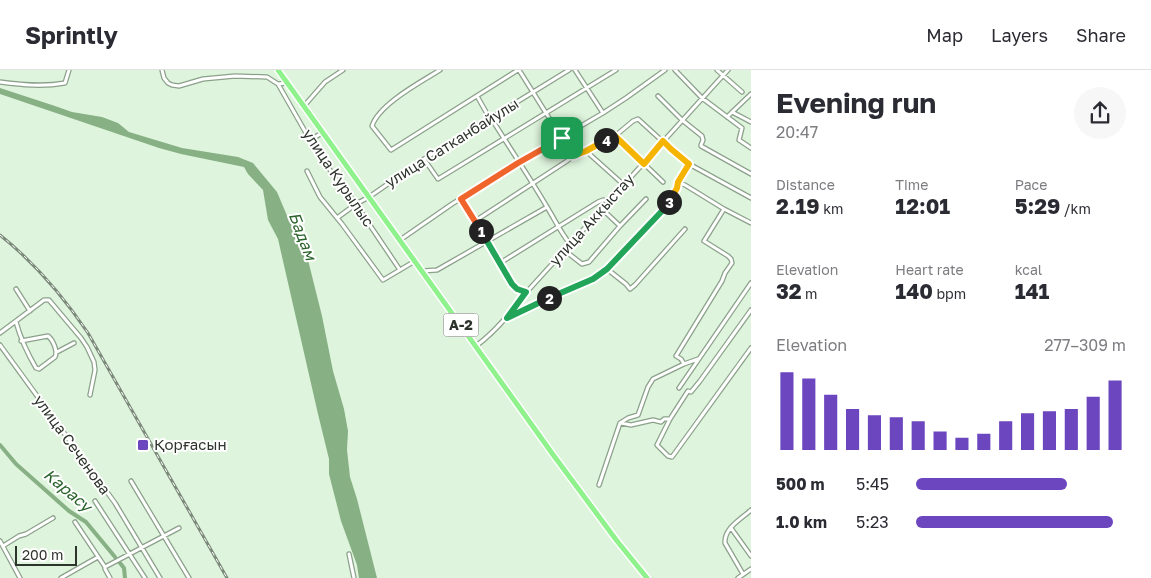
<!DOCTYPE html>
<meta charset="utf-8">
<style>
body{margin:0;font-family:"Golos Text",sans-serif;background:#f7f7f7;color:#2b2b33;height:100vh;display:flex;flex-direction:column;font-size:19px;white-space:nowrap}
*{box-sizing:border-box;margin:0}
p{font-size:16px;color:#7c7c81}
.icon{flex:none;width:28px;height:28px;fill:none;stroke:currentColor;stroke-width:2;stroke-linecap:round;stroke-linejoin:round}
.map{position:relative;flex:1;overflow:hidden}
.sheet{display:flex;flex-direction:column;background:#fff;width:400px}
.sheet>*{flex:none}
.scale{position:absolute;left:15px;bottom:12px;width:62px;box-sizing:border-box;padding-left:5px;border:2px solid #2c342b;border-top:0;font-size:14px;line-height:18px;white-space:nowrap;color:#2c342b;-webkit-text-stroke:4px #fff;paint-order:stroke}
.pin{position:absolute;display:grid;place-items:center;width:42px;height:42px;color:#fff;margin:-21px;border-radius:10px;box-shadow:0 2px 8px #0006}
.km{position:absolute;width:25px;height:25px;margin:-12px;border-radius:50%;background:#222;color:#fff;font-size:14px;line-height:25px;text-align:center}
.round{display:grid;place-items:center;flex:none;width:52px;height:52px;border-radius:26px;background:#f7f7f7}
.summary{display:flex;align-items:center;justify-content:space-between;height:85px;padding:0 25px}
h1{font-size:28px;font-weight:700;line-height:38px}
.metrics{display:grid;grid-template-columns:repeat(3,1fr);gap:8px;height:85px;padding:5px 25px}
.metrics div{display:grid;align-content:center}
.metrics b{font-size:21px;font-weight:700}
.metrics small{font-size:14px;font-weight:400}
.metrics p{font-size:14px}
.chart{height:140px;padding:10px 25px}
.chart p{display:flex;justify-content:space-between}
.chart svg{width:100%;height:90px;margin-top:5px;stroke:#6c46be;stroke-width:6}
ul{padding:0 25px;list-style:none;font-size:16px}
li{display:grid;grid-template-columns:80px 60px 1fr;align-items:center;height:38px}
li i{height:12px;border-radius:6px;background:#6c46be}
header{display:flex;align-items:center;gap:30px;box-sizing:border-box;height:70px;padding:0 25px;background:#fff;border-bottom:1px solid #e1e1e2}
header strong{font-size:24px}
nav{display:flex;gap:28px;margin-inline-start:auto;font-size:18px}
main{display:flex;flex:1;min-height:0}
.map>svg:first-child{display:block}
.water{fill:#87b084}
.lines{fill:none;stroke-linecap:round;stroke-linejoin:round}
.river{stroke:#87b084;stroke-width:4}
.minor-casing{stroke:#8ca18b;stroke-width:5.5}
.highway-casing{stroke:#fff;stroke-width:8}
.minor{stroke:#fff;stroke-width:3}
.highway{stroke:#90f28d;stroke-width:5}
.rail-casing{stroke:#7a8979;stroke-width:3}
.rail{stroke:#fff;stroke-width:1;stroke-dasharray:4;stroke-linecap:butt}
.split-1-casing{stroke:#fff;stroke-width:10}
.split-2-casing{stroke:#fff;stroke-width:10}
.split-3-casing{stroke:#fff;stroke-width:10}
.split-4-casing{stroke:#fff;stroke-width:10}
.split-5-casing{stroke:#fff;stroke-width:10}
.split-1{stroke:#f0652b;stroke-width:6}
.split-2{stroke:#22a559;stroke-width:6}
.split-3{stroke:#22a559;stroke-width:6}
.split-4{stroke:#f5b400;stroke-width:6}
.split-5{stroke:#f5b400;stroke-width:6}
.poi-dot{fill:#6c46be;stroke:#fff;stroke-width:2}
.labels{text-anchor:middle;stroke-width:4;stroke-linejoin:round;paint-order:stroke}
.shield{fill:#fff;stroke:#6b716b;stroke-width:1}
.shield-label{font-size:14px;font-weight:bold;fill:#2c342b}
.street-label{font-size:15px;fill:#2c342b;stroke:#fff}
.poi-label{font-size:15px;fill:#2c342b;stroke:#fff;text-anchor:start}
.water-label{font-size:16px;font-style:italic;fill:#2a632a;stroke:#fff}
</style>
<header>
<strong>Sprintly</strong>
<nav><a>Map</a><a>Layers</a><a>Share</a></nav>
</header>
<main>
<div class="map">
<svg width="751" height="508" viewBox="0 0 751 508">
<rect width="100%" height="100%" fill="#def4dc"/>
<path class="water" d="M0,18L55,36L72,42L102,47L118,53L129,62L182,78L238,87L253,93L277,122L288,148L307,186L322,246L333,301L344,339L348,361L347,380L350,407L357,429L377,508H359L357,495L341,451L329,404V389L318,344L278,169L268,150L263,120L248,104L244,97L181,84L159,78L0,24Z"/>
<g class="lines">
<path class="river" d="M0,375L16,394L69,441L86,452L115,487
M120,493L124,498L125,508"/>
<g class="minor-casing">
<path id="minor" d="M162,0L164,8L168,13L172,15L179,16L203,9L235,6L267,7L278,14L287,13
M440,0C421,12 379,34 372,56L391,80L518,0
M519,0L573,86
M575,0L603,43
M675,0L702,28L742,58L739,70L751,78
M717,0L742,22
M0,12C22,15 43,17 65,13L69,0
M278,14L310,70L336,109L355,133L400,200
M477,26L490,49L493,51C511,80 530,108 547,137C555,150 561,163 570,174
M658,26L682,50L702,66L703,70L701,75V76L751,104
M304,36L325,12L343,0
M732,42L751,52
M727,47L751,24
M615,66L663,112
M310,70L322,63
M586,81L624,115
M424,89L438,109L616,0
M307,101L320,127L342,154L383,210L415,191
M677,116L678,112L689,94
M461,129L500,193L512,214L517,219L526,223
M602,139L620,156
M337,148L356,134L369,127L424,89L569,0
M475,151L567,91L573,86L586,81L615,66L633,51L638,49L671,79L689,94L751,128
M400,170L452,134L518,93L603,43L626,28L665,0
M564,180L582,194L589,192L620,156L646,129
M500,193L598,132L603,130L609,131
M607,199L626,214L630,219L635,215L685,159
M422,201L437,200L547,137
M16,219L30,241
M751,240L700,311L691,322L688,321L670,349L657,375L668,386L672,387L751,278
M507,248L593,209L607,199L662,141L668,134L677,116L682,114L685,115L724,139L751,153
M16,252C21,270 26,281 36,298L39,299L55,287C58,281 53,270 48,266L21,271
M0,263L44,230H49L81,268L87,277L94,292L95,300L90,325
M0,275L115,433L160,508
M476,276C495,262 510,244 524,225L728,0
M57,282L74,273
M684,294L698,289
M679,318L751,213
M621,353L631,355L653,350L661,352L664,349H670
M131,411L189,508
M599,415L620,353L628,348L638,345L648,317L653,309L684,294L681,289L676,286L722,211L725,203L732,193L731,189L728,186L704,171L724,139
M95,431L145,508
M75,452L105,497
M731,458L751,486
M0,471L20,508
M3,476L19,466L26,464L53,448
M349,484L354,508
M743,504L725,473C724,458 741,449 751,440
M61,508L98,487
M110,508L105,499V497L179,458
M738,508L751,499"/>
</g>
<g class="highway-casing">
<path id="highway" d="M278,0L554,386L617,471L647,508"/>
</g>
<use href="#minor" class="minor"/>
<use href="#highway" class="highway"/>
<g class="rail-casing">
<path id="rail" d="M0,165C35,193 63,226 88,263L227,508"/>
</g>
<use href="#rail" class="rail"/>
</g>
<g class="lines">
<g class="split-1-casing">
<path id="split-1" d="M481,161L461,129L518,93L562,68"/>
</g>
<g class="split-2-casing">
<path id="split-2" d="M481,161L512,214L517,219L526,222L507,248L549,228"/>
</g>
<g class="split-3-casing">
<path id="split-3" d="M549,228L593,209L607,199L662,141L669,132"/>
</g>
<g class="split-4-casing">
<path id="split-4" d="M606,70L615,66L644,94L663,71L671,79L689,94L678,112L677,118L669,132"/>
</g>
<g class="split-5-casing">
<path id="split-5" d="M562,68L573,86L586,81L606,70"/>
</g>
<use href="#split-1" class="split-1"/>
<use href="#split-2" class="split-2"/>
<use href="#split-3" class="split-3"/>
<use href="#split-4" class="split-4"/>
<use href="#split-5" class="split-5"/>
</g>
<rect class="poi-dot" x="137" y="369" width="12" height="12" rx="2.5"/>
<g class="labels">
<rect class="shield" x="443.5" y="243.5" width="35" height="23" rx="4"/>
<g class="shield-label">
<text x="461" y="260">A-2</text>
</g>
<g class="street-label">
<text transform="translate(452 73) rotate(-32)" y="5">улица Сатканбайулы</text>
<text transform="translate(338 108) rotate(56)" y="5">улица Курылыс</text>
<text transform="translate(592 150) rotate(-48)" y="5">улица Аккыстау</text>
<text transform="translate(72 375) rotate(54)" y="5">улица Сеченова</text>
</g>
<g class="poi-label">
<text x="154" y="380">Қорғасын</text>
</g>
<g class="water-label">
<text transform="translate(303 166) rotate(69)" y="6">Бадам</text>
<text transform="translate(68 420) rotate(40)" y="6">Карасу</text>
</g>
</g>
</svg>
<div class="scale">200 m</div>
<div class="pin" style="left:562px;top:68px;background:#1e9e55"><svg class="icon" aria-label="arrive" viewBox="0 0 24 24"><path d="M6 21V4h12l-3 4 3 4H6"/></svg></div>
<b class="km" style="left:481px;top:161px">1</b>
<b class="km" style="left:549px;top:228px">2</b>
<b class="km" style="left:669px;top:132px">3</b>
<b class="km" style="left:606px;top:70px">4</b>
</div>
<section class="sheet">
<div class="summary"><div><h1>Evening run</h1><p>20:47</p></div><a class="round"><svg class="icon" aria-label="share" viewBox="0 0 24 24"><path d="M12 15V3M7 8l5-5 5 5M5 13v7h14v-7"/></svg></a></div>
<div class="metrics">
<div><p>Distance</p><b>2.19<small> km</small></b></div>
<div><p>Time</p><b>12:01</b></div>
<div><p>Pace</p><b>5:29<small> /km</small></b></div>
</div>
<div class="metrics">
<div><p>Elevation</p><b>32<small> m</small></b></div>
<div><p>Heart rate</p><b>140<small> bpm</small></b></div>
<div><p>kcal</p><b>141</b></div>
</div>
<div class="chart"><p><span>Elevation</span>277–309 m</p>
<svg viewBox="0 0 160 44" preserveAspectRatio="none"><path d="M5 44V6M15 44V9M25 44V17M35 44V24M45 44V27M55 44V28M65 44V30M75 44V35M85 44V38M95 44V36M105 44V30M115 44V26M125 44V25M135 44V24M145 44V18M155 44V10"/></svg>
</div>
<ul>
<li><b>500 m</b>5:45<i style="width:72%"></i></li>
<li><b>1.0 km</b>5:23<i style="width:94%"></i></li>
</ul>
</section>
</main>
